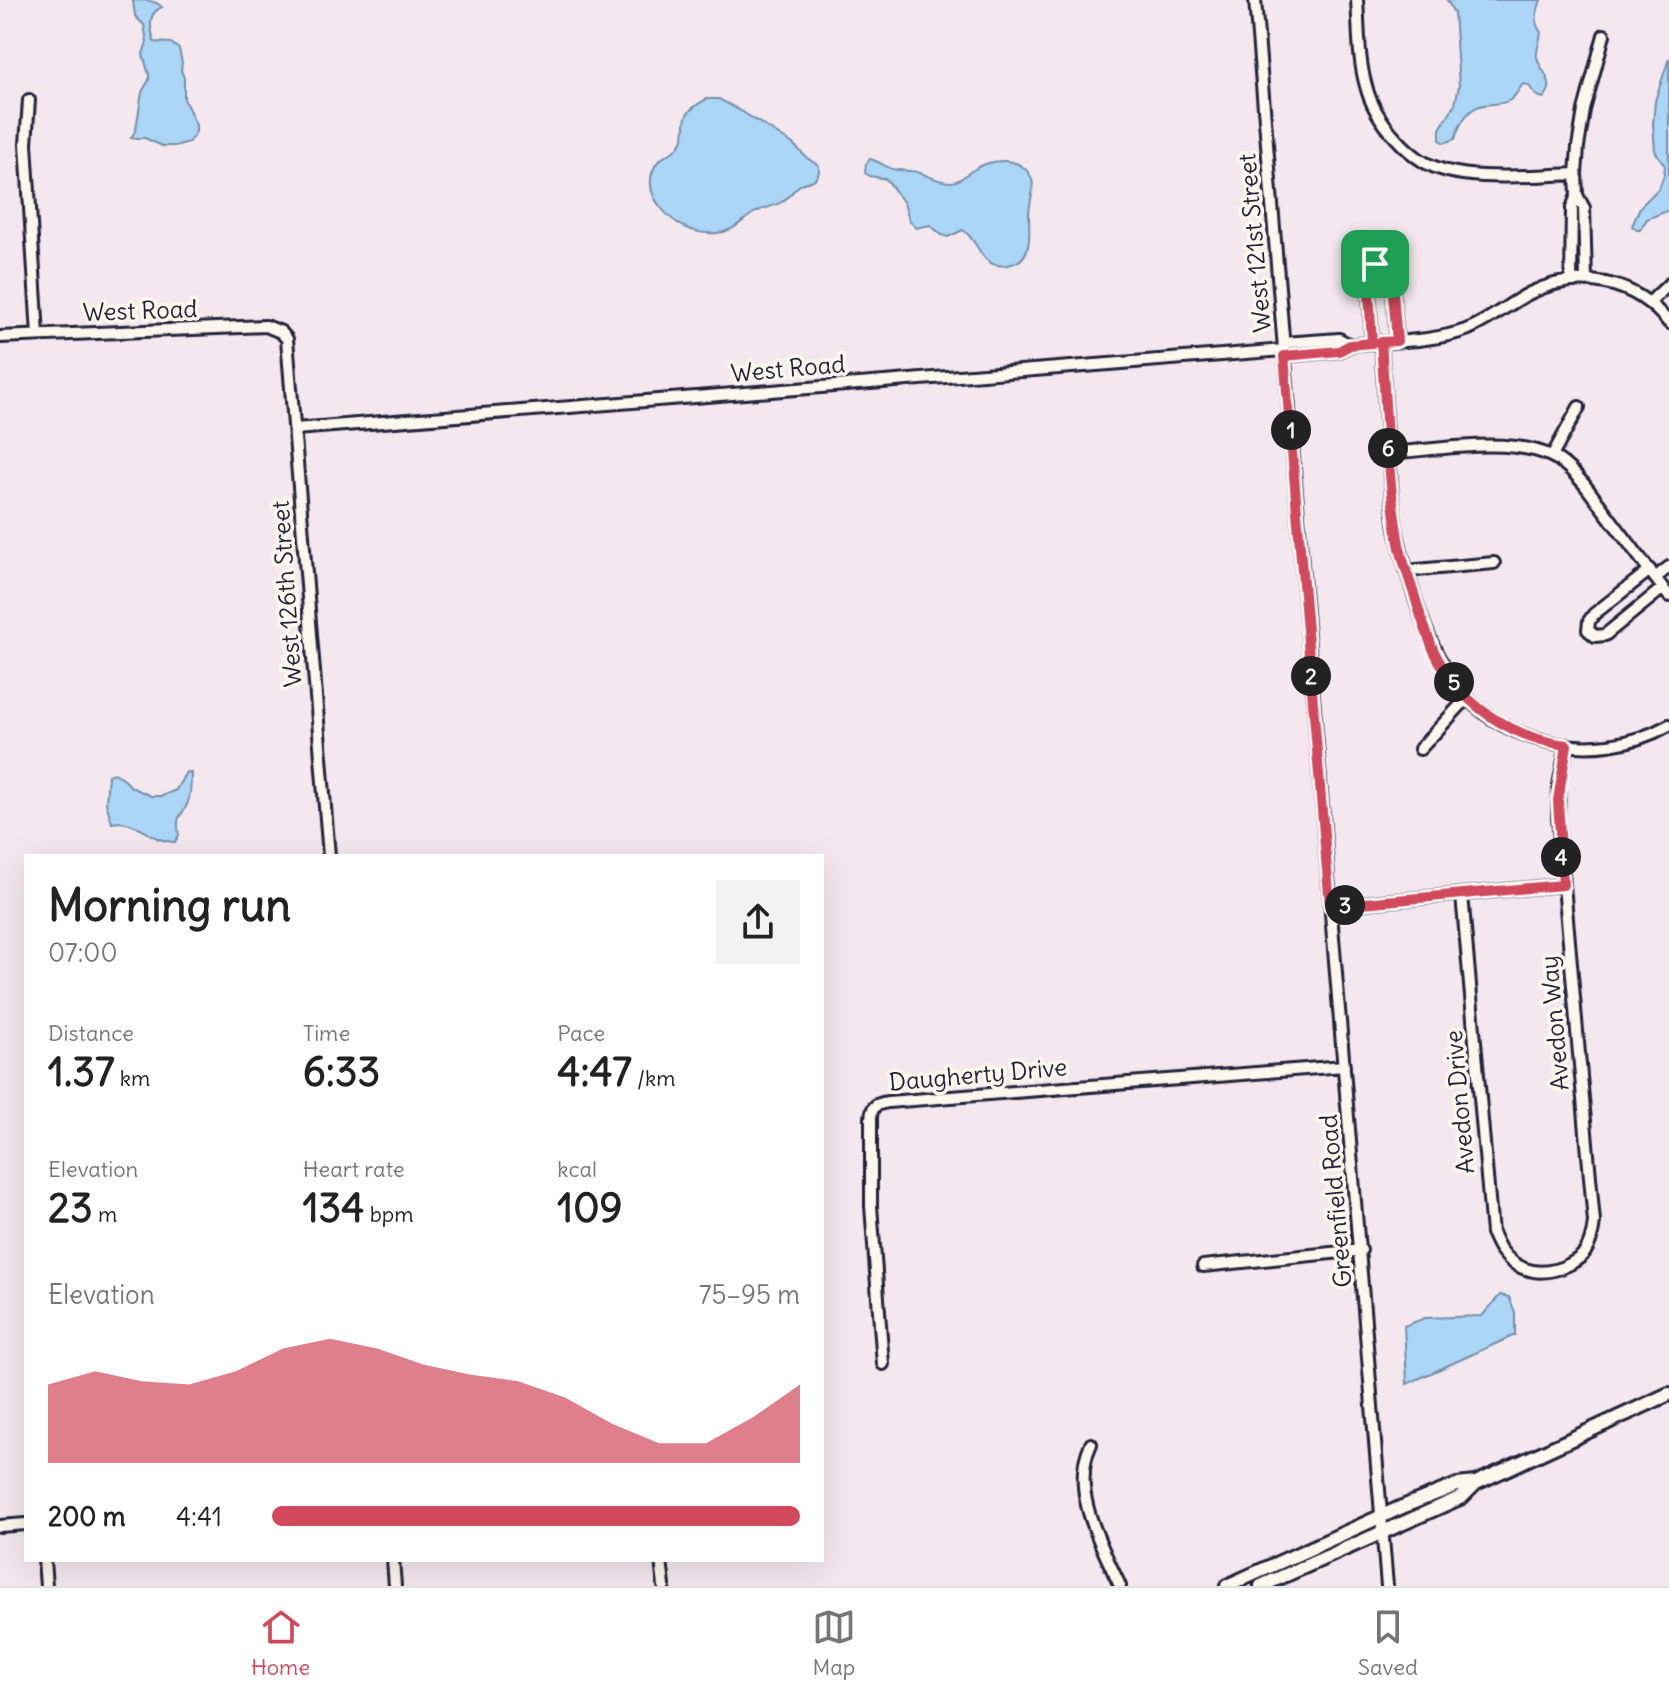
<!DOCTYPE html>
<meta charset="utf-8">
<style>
body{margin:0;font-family:Delius,sans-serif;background:#f2f2f2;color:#222;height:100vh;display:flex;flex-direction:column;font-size:30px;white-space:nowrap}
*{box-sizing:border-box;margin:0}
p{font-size:26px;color:#767676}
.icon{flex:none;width:44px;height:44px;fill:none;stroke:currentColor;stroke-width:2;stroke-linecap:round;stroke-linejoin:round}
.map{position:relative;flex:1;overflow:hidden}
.details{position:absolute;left:24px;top:854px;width:800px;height:708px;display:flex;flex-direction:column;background:#fff;border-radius:0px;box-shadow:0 8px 32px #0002}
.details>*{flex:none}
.pin{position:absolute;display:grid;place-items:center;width:68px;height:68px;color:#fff;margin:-34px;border-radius:16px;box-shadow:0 4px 12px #0006}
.km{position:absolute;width:40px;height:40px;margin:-20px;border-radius:50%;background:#222;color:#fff;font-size:22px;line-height:40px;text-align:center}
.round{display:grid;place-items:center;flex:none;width:84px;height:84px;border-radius:0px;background:#f2f2f2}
.overview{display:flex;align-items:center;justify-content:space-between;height:136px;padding:0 24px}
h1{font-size:44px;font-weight:700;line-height:60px}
.metrics{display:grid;grid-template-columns:repeat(3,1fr);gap:12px;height:136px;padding:8px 24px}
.metrics div{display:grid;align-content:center}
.metrics b{font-size:40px;font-weight:700}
.metrics small{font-size:22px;font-weight:400}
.metrics p{font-size:22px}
.chart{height:224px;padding:16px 24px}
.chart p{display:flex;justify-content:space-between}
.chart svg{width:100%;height:144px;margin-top:8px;fill:#d1495b;opacity:.7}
ul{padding:0 24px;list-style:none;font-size:26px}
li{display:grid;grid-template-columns:128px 96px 1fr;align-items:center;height:60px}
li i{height:20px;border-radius:10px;background:#d1495b}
.dock{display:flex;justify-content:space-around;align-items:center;height:112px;border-top:2px solid #e0e0e0;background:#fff;font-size:22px;color:#767676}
.dock a{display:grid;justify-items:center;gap:4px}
.dock .active{color:#d1495b}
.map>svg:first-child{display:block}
.water{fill:#abd6f6;stroke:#748eab;stroke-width:2}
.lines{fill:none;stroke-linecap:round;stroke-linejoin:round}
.minor-casing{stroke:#22223b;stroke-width:16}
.major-casing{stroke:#22223b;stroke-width:18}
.minor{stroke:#fbf7ec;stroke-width:10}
.major{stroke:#fbf7ec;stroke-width:12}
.route-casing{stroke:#fff;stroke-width:16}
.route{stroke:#d1495b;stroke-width:10}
.labels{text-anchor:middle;stroke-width:7;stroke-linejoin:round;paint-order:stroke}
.street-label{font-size:24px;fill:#22223b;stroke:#fbf7ec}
</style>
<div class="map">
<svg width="1669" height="1586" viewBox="0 0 1669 1586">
<rect width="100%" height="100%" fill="#f4e8ee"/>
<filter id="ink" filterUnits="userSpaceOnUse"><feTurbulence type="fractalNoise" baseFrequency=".0125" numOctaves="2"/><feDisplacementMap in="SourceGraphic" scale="16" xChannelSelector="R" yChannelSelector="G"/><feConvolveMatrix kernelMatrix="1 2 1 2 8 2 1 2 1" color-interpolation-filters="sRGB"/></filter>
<g filter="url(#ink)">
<path class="water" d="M135,0C145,0 155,0 162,7C146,14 151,28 154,42L171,43L179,49L182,63L181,71L184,77V99L196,125V132L189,142L175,146H162L145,138H131L136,129L142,92L149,80V75L143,54L147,42L144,25L135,16L133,1Z
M1447,0H1541C1538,8 1535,17 1537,25C1540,34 1542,29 1540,38C1539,45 1536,50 1537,57C1540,72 1559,83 1543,98L1536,95L1528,85L1523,84C1519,89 1516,96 1510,100C1502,105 1493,103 1484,105C1468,107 1459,125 1455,139L1444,143L1440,140V129L1455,104L1459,86L1454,13Z
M1669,58V210L1647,219L1640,230H1637L1632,226L1640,207L1659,188L1664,175L1665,166L1655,151L1653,124L1655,101Z
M707,99H719L741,111L793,144L807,158L819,166C819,172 819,174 816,178C811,183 805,181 800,185C793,190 789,197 782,202C773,207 762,208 754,213C741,221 733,232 717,233C693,235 673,224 659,205C650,193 648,180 655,166C662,154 671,156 678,147C695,127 670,118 707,99Z
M870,159C878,161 884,166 892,169C900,171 909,170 917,172C928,175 939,183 952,182C961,181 966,174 973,170C986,162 1005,157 1020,165C1042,179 1029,196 1029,215C1029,234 1034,261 1008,265C979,270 981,242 963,230L948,237L942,235L930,225L916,228L909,220L904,203L886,179L870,176L865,173L866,164Z
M186,772L191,773C191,782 191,793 188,802C182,819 175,812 179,835L175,842C148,842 139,818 112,823L106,803L108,775L114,773L122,777L131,787L151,796H162L176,790Z
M1500,1295L1509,1297L1515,1312V1335L1407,1384L1404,1326L1425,1318L1482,1316Z"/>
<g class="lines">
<g class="minor-casing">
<path id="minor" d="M1255,0L1387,1586
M1357,0C1359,28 1358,59 1366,86C1371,106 1382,123 1396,138C1404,147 1414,156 1424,162C1463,184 1532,175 1576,174
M29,100L26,144L38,335
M1577,195L1584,208L1586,279
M1571,281L1572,208L1577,195L1576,174L1578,147L1584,110L1604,35
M1649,303L1669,284
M0,337L266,326L281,332L287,339L329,856
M1381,342C1384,385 1386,427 1390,470C1392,494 1393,519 1399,542C1403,562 1410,581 1416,601C1438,671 1469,722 1545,741C1586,752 1632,746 1669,725
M1284,343L1339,339L1350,345
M1372,343L1368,274L1375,264L1381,262L1391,269L1397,341
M1284,356L1339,351L1350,345C1388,341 1429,343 1466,330C1489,321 1508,304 1530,293C1579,269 1635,280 1669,323
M295,429L1284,350
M1389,453C1434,450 1510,436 1551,456C1564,462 1574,473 1584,484L1669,596
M1552,456L1579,407
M1650,570L1594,614L1589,621L1588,630L1595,636L1605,635L1663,588
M1406,571L1494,563
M1655,578L1669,567
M1420,749L1467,698
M1462,895L1492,1233C1495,1238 1497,1245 1501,1250C1518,1274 1545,1277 1570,1264C1575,1261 1581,1258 1585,1252C1591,1243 1593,1232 1594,1222L1558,818L1559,785L1567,745
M1330,906L1563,885
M1203,1266L1361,1250
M883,1364L871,1206V1118C872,1105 876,1104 888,1102L1344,1066
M1091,1444C1069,1490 1101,1544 1120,1586
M0,1526L26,1524
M44,1560L46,1586
M393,1560L395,1586
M661,1560L664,1586"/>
</g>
<g class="major-casing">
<path id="major" d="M1227,1586L1402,1507L1457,1485L1476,1483L1669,1394
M1261,1586L1462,1497L1476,1483"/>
</g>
<use href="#minor" class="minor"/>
<use href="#major" class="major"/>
</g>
</g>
<g class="lines" filter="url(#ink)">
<g class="route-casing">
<path id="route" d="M1381,262L1391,269L1397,341L1381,342C1386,407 1387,473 1398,538C1401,558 1409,578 1415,597C1420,615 1426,632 1433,649C1458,703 1510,738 1567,745L1558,800L1563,885L1330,906L1284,356L1339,351L1350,345L1372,343L1368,274L1375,264Z"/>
</g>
<use href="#route" class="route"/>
</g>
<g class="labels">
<g class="street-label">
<text transform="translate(1255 243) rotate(-95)" y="8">West 121st Street</text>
<text transform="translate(140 311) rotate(-2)" y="8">West Road</text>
<text transform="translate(788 369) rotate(-5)" y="8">West Road</text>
<text transform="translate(287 594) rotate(-94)" y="8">West 126th Street</text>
<text transform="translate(1555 1023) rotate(-95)" y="8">Avedon Way</text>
<text transform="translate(978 1075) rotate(-5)" y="8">Daugherty Drive</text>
<text transform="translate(1460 1102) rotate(-95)" y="8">Avedon Drive</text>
<text transform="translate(1336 1201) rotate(-95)" y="8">Greenfield Road</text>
</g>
</g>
</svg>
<div class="pin" style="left:1375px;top:264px;background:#1e9e55"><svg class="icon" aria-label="arrive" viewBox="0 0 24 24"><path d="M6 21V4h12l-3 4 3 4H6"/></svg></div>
<b class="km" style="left:1291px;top:430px">1</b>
<b class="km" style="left:1311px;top:676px">2</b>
<b class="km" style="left:1345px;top:905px">3</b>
<b class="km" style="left:1561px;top:857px">4</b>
<b class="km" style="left:1454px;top:682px">5</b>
<b class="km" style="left:1388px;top:448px">6</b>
<section class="details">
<div class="overview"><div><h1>Morning run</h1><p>07:00</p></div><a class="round"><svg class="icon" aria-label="share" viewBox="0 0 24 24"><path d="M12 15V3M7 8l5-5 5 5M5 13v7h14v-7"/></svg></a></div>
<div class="metrics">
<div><p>Distance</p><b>1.37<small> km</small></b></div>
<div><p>Time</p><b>6:33</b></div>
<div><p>Pace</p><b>4:47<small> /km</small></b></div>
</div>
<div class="metrics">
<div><p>Elevation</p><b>23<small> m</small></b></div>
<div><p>Heart rate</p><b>134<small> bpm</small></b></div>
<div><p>kcal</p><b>109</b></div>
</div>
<div class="chart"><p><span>Elevation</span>75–95 m</p>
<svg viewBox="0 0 160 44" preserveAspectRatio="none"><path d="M0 44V20L10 16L20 19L30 20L40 16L50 9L60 6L70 9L80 14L90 17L100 19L110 24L120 32L130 38L140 38L150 30L160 20V44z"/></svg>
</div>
<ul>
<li><b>200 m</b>4:41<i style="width:100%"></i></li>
</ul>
</section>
</div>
<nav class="dock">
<a class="active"><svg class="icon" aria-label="home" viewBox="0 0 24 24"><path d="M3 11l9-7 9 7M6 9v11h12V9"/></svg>Home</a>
<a><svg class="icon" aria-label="map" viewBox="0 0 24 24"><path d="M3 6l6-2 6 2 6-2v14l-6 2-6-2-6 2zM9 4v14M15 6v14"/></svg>Map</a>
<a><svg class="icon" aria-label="saved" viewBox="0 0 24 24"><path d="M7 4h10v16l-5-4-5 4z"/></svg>Saved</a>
</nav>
